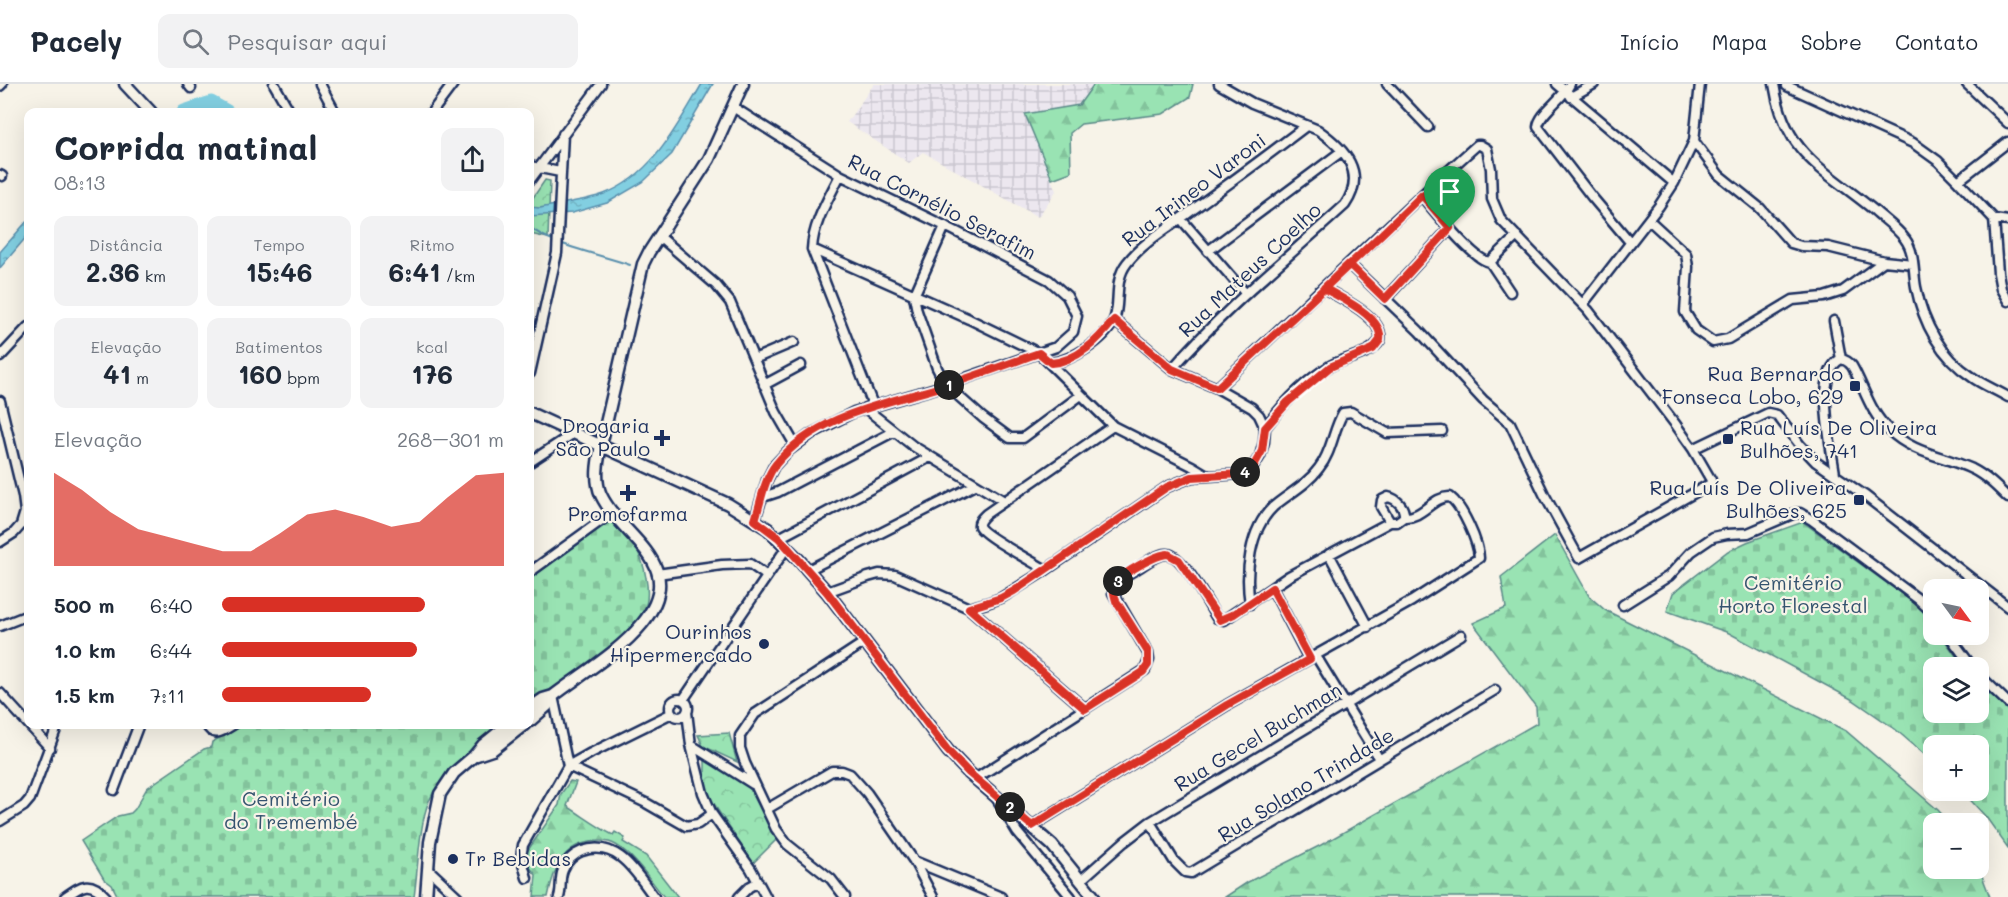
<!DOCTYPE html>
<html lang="pt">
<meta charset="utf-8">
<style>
body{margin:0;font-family:Mali,sans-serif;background:#f2f2f3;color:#1f2937;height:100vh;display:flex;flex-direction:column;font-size:22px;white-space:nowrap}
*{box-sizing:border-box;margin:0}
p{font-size:20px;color:#747a83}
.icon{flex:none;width:33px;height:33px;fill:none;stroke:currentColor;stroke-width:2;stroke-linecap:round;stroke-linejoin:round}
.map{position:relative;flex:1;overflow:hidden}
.panel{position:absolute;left:24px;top:24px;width:510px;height:621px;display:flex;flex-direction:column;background:#fff;border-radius:12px;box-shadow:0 6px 24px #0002}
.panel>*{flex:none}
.needle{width:39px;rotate:123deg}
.tools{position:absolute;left:1923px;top:495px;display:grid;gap:12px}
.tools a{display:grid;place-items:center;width:66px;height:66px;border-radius:12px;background:#fff;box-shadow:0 6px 24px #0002;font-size:30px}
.pin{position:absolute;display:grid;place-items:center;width:51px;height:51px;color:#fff;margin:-62px -26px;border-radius:50% 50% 50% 0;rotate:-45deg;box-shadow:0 0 6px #0007}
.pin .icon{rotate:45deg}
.km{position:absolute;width:30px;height:30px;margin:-15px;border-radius:50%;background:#222;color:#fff;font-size:16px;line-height:30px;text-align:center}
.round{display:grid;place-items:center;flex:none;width:63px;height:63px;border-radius:12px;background:#f2f2f3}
.summary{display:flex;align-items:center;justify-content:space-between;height:102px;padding:0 30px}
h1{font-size:33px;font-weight:700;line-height:45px}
.figures{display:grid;grid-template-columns:repeat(3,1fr);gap:9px;height:102px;padding:6px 30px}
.figures div{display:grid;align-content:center;border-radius:12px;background:#f2f2f3;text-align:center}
.figures b{font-size:26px;font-weight:700}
.figures small{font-size:16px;font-weight:400}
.figures p{font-size:16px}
.chart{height:168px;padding:12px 30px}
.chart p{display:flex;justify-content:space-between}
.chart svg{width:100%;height:108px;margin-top:6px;fill:#d93025;opacity:.7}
ul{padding:0 30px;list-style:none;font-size:20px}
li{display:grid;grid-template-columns:96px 72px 1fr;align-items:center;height:45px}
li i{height:15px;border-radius:8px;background:#d93025}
header{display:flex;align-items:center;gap:36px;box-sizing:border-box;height:84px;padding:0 30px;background:#fff;border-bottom:2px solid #e0e1e3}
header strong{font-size:28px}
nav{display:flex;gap:33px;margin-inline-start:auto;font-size:21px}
.search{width:420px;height:54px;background:#f2f2f3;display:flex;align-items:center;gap:15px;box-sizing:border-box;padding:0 21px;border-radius:12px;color:#747a83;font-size:22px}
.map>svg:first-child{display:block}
.industrial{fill:url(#industrial-grid)}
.forest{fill:url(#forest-firs);stroke:#5a8988;stroke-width:1.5}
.cemetery{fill:url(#cemetery-stones);stroke:#5a8988;stroke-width:1.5}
.park{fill:url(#park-crowns);stroke:#5a8988;stroke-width:1.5}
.water{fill:url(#water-ripples);stroke:#598fad;stroke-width:1.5}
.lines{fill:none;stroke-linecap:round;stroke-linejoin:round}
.stream{stroke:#598fad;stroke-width:2}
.river{stroke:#82cfe1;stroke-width:15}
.minor-casing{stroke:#1b2f5e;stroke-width:13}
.major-casing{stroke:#1b2f5e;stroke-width:15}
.minor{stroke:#f7f3e8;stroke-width:8}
.major{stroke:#f7f3e8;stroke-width:10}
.route-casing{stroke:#fff;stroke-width:12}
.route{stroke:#d93025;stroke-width:8}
.poi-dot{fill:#1b2f5e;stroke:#f7f3e8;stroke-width:2}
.labels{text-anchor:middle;stroke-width:4.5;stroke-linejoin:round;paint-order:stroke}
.street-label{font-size:20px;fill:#1b2f5e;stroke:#f7f3e8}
.poi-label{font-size:20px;fill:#1b2f5e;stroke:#f7f3e8;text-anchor:end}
.park-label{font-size:20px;fill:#34536f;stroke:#f7f3e8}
</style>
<header>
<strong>Pacely</strong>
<div class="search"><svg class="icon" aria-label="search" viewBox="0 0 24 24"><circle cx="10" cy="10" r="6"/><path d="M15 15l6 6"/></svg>Pesquisar aqui</div>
<nav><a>Início</a><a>Mapa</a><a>Sobre</a><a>Contato</a></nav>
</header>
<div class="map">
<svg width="2008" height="813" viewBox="0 0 2008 813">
<defs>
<pattern id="industrial-grid" width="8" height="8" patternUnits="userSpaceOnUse" patternTransform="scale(1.5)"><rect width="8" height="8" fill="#ece7ef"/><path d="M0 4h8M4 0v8" fill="none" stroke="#cac6cf"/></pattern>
<pattern id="forest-firs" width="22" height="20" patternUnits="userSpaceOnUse" patternTransform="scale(1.5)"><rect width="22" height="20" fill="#99e3b3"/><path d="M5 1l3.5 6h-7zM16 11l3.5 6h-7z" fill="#83c39c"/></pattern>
<pattern id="cemetery-stones" width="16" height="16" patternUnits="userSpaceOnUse" patternTransform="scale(1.5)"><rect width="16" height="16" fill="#99e3b3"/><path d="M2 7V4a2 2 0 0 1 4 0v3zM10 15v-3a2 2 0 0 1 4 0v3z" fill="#83c39c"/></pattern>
<pattern id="park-crowns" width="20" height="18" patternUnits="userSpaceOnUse" patternTransform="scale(1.5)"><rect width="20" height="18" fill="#99e3b3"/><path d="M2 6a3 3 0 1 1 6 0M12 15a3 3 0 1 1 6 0" fill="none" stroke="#83c39c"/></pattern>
<pattern id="water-ripples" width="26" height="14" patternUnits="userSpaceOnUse" patternTransform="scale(1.5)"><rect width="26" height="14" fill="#82cfe1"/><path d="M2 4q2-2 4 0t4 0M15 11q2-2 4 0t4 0" fill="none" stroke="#70b2c3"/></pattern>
</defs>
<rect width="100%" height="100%" fill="#f7f3e8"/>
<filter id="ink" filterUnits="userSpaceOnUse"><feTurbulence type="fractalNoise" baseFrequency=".0167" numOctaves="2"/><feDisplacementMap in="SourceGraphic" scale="12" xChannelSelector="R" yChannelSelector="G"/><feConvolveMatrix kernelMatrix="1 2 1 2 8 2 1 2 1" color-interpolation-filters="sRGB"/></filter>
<g filter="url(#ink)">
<path class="industrial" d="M874,0H1094L1079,21L1025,30L1056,107L1038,133L923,68L909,79L847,38Z"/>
<path class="forest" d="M1094,0H1193L1190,13L1163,30L1081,40L1070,49L1071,88L1052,95L1025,30L1079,21Z
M1555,451L1589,512L1605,526L1846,647L1938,726L1950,739L1934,740V784H1979L1990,813H1225L1248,798L1321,761L1537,639L1536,623L1473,539L1506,524L1501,493Z
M570,697L576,698L567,722C583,732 596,742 613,751L615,748L625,754L623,758L646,772L678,813H664C650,796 636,773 616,761C608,756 600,756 590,758C561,762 553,788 548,813H534L536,791L528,781L526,769L559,721L561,710Z"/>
<path class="cemetery" d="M611,436C631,453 642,468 646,494C648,505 649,516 644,526C627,560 561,596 530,620V495Z
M1803,438L1922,525L1933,541L1934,550L1941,551L1964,583L1934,584V628H1978L1979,602L2008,624V764L1986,733L1962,707L1978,706V662H1934L1933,678L1895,645L1853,616L1729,549L1667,527L1673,509L1728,467L1747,458Z
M243,641H502C476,663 444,685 429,717C419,740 418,786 414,813H118L112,801L104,795L81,757L118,732L131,729L135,725L147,704L204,665L211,663L212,658Z"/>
<path class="park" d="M545,96L550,97L548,154L530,150V118Z
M729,649L737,678L703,662L698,651Z
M705,674L748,702L777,755L753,779L705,707Z"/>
<path class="water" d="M702,0H713L672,70L643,98L607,119L572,129L530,132V123L540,124C561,119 585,117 604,110C653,91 677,42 702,0Z
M28,136V151L0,184V168Z"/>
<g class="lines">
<path class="stream" d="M530,143C548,160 605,172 630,181"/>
<path class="river" d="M184,28L211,19L227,28"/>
<g class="minor-casing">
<path id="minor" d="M188,0L191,4
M274,0L290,28
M320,0L335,28
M1387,0L1428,43
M1557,0L1674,99
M1570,0C1563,15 1539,29 1538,43L1592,113L1630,158
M1774,0C1785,71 1824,85 1875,127C1885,136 1897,144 1905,155C1915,168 1913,187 1916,203C1923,239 1941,273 1972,293C1983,301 1996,306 2008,313
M1967,0L2008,39
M0,2L2,0
M1787,2L1913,59L1938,77L1958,97L1994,135L1998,189L2001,205L2008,217
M1571,13L1594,0
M733,23L840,91L955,147L1049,196L1067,212L1077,232L1073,248L1056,263L946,301L854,328L811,350L788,367L774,382L767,396L755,436
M432,28L453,0
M1694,57L1719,91L1760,124L1791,159L1801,162L1828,163L1884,177L1913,180
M530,82L560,88
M0,91L2,92
M840,91C829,114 813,139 812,165L873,321
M530,96L601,0
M1958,97L2008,58
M1422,112C1434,126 1474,177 1490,178L1510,208
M1181,135L1246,210
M1994,135L2008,137
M1649,136L1686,170L1688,183L1685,228L1696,246L1713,258L1728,255L1793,216L1824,213L1843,207L1884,177
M945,142L914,212L917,227L937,284L946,301L983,334L1010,354H1023L1081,311
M659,152L716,201L730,218L776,328L795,361
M812,165L969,235L1039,269L1113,342L1192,382L1207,391
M1208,167L1342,67
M1490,178L1517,152
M1385,215L1450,144
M1583,220L1659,122L1674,99L1694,57L1700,0
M1834,237L1841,275
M0,273L28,243
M754,275L794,258
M1841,275C1846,276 1849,278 1852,282C1864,303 1870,329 1889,346C1912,369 1944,372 1972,385C1986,392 1997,403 2008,414
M1051,279C1071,277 1105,256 1114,236C1121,219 1113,197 1127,179C1144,157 1170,143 1191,127C1230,99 1268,71 1306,42
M1172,285C1224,225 1287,174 1345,121C1367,89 1345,65 1318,46L1252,19L1219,0
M530,289L557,169L563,50
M764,301L801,281
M1217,304C1304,223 1388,140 1477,61H1480L1487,65L1491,85L1492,115L1501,136L1588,226L1676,341L1693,365L1711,396L1710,400L1579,474L1544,410L1510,339L1483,316L1419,247L1349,180
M0,317L23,412L25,428L21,441L14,449L0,458
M865,324L913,362L1004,417
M1265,344C1282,321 1305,297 1330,282C1346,273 1370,272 1380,256C1384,233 1340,214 1324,204
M1693,365L1768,329L1777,331L1800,361L1816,378L1864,411L2008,523
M530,378L574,349
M1835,390C1832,366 1813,288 1841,275
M763,413L778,408L893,348
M1388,413C1397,415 1405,423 1404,433L1397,438H1390L1381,423L1382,416Z
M779,454L930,373
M1329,470L1368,543
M808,486L975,401
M1046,486C1035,479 982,451 979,442C978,437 983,433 986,430L1113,342
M530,488L613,428
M657,490L722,481L750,480L767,492
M1272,504L1309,575
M827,508L868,493L879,490L895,491L969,524L987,519L1001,514L1046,486L1167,403L1192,393L1241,390L1253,383L1260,372L1264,358L1265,344L1259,331L1252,324L1217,304L1172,285L1114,236
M1250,520C1245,489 1249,446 1273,423C1288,410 1307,401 1319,384C1332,368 1333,346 1343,329L1351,328L1387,349L1442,347
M1623,521L1669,492L1691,468L1713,453L1727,450L1748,449L1795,429H1800L1812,436L1918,515L1934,530
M969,524L1085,625
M0,542L28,531
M1948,550L1973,584
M1316,572L1379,675
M1978,590L2008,619
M0,609L50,664
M553,612L568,682L646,719L686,742L698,740L712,730
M670 624a9 9 0 1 1 18 0a9 9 0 1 1-18 0Z
M683,616L787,463
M687,628L691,661L703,709L712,730L751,785L766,813
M206,640C213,655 223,647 234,640
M691,661L753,700
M975,695L1145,586L1149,576L1148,569L1113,509C1115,495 1127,491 1138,484C1146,479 1157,470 1167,470C1183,470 1208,520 1217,534L1224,536L1289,492L1390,438
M114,706L139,640
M997,715L1017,748L1071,813
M767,725L832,687H842L850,690L867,709L914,777L933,813
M0,737L24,722L30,715L58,640
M1150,738L1174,777L1185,788L1191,789L1495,606
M1032,742L1227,621L1412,517L1479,474C1479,459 1462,422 1450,413C1433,412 1422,435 1404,433
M914,777L1001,813
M428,785L458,813
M527,794L521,773L523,761L568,682L591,669L672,629
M1081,796L1124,758L1150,738L1461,551
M65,813C82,801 90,795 106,813
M559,813C562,805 559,795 563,786C566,777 574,770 582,767C618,755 636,789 654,813
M739,813L749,803L758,798
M845,813L831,795L787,760L776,745L745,679L740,664V652L755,630L865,558"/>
</g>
<g class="major-casing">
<path id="major" d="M125,0L151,28
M530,329L728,420L768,445L798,475L827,508L948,667L969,689L1052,761L1094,813
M530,624L543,615L553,612C583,589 618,569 642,540C691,480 622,455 601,411C594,395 598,377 601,361L643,180L649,168L709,75L743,0
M530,637L547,622L553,612
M474,672L492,666L525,640
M426,813L430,758L440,710L454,689L474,672L483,661L509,640"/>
</g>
<use href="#minor" class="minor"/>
<use href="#major" class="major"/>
</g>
</g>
<g class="lines" filter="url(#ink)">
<g class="route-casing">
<path id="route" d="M1450,144L1422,111C1355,177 1286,240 1217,304L1172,285L1114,236C1098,256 1078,277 1051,279L1039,269C1008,280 976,292 944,302C885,320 817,330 776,380C764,395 761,418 755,436L779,454L827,508L948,667L969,689L1032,742L1227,621L1310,575L1272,504L1234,530L1220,536L1179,476L1168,470C1157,470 1123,489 1116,498C1112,504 1114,511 1116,517L1148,568V581L1143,588L1085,625L969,524L1001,514L1014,507L1167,403L1192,393L1240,390L1253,383L1262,367L1265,344L1288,318L1330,283L1373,265L1380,256C1384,233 1340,214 1324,204L1349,180L1385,215L1450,144"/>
</g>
<use href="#route" class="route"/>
</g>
<g class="poi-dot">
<rect x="1849" y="296" width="12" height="12" rx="3"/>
<path d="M659 345h6v6h6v6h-6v6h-6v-6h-6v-6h6z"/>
<rect x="1722" y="349" width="12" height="12" rx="3"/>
<path d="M625 400h6v6h6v6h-6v6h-6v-6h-6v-6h6z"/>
<rect x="1853" y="410" width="12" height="12" rx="3"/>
<circle cx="764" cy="560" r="6"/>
<circle cx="453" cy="775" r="6"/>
</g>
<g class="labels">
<g class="street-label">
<text transform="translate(1194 106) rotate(-37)" y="7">Rua Irineo Varoni</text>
<text transform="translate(942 123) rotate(27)" y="7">Rua Cornélio Serafim</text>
<text transform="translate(1250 186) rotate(-43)" y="7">Rua Mateus Coelho</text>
<text transform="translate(1258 653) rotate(-31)" y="7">Rua Gecel Buchman</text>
<text transform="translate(1306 701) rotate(-31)" y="7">Rua Solano Trindade</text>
</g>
<g class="poi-label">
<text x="1843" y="297">Rua Bernardo<tspan x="1843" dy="23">Fonseca Lobo, 629</tspan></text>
<text x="650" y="349">Drogaria<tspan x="650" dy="23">São Paulo</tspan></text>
<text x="1740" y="351" text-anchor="start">Rua Luís De Oliveira<tspan x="1740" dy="23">Bulhões, 741</tspan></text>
<text x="1847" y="411">Rua Luís De Oliveira<tspan x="1847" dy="23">Bulhões, 625</tspan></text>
<text x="628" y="437" text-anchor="middle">Promofarma</text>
<text x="752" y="555">Ourinhos<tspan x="752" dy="23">Hipermercado</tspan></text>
<text x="465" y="782" text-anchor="start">Tr Bebidas</text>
</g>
<g class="park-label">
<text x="1793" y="506">Cemitério<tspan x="1793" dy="23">Horto Florestal</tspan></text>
<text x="291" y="722">Cemitério<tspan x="291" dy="23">do Tremembé</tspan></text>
</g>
</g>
</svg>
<div class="tools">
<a><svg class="needle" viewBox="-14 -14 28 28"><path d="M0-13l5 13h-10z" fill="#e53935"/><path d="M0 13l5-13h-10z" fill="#747a83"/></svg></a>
<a><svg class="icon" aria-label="layers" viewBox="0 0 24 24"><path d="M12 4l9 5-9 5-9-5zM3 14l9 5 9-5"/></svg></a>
<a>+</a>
<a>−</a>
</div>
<div class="pin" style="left:1450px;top:144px;background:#1e9e55"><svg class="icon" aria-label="arrive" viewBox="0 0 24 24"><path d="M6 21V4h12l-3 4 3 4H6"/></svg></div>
<b class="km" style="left:949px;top:301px">1</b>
<b class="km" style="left:1010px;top:723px">2</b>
<b class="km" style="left:1118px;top:497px">3</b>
<b class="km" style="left:1245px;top:388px">4</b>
<section class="panel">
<div class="summary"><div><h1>Corrida matinal</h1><p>08:13</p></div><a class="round"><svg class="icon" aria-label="share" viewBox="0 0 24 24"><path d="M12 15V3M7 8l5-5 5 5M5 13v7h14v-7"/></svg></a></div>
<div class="figures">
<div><p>Distância</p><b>2.36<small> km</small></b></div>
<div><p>Tempo</p><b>15:46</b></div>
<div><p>Ritmo</p><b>6:41<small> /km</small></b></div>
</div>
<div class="figures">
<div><p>Elevação</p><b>41<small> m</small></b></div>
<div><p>Batimentos</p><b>160<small> bpm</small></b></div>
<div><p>kcal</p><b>176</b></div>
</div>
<div class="chart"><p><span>Elevação</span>268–301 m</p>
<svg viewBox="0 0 160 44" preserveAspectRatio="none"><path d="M0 44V6L10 13L20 22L30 29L40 32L50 35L60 38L70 38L80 31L90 23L100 21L110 24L120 28L130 26L140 16L150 7L160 6V44z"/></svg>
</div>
<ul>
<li><b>500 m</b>6:40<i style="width:72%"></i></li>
<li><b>1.0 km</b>6:44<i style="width:69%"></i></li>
<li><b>1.5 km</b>7:11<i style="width:53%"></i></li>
</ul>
</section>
</div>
